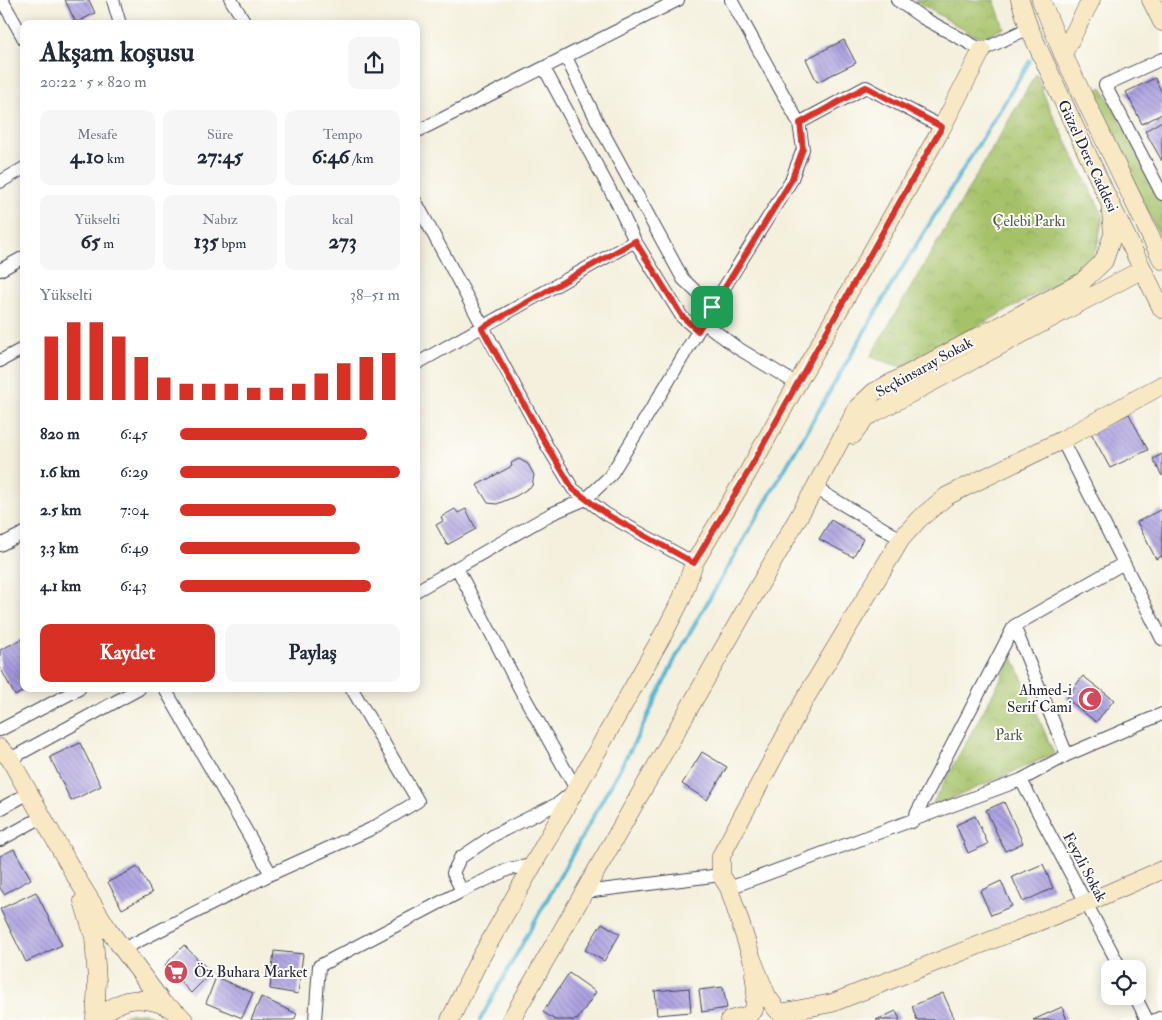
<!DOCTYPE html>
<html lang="tr">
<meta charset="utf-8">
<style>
body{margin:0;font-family:"IM FELL Double Pica",serif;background:#f6f6f7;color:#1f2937;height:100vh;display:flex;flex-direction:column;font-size:19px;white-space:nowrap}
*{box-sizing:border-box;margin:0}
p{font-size:16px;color:#747a83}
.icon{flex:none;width:28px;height:28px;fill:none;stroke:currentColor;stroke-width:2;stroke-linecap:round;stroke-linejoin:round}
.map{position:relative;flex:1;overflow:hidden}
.details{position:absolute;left:20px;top:20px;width:400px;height:672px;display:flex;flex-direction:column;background:#fff;border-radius:10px;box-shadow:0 2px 12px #0003}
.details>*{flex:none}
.controls{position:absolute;left:1101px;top:960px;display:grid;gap:10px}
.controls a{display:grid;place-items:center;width:45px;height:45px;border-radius:10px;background:#fff;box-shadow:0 2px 12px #0003;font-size:25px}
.pin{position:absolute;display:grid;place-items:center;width:42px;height:42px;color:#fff;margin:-21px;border-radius:10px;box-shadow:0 2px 8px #0006}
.round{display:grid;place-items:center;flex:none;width:52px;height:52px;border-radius:10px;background:#f6f6f7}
.head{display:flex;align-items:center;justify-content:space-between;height:85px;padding:0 20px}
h1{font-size:28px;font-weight:800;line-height:38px}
.stats{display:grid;grid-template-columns:repeat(3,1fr);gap:8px;height:85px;padding:5px 20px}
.stats div{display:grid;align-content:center;border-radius:10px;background:#f6f6f7;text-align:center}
.stats b{font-size:21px;font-weight:800}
.stats small{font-size:14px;font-weight:400}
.stats p{font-size:14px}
.chart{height:140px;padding:10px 20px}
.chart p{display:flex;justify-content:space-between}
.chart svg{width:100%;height:90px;margin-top:5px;stroke:#d93025;stroke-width:6}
.primary-button{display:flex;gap:10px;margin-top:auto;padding:10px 20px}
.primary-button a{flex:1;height:58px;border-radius:10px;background:#d93025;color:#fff;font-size:20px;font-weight:800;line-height:58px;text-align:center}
.primary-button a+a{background:#f6f6f7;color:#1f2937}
ul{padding:0 20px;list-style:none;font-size:16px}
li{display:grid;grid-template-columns:80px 60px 1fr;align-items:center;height:38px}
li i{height:12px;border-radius:6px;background:#d93025}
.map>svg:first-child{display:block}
.grass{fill:url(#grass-tufts);stroke:#647252}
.park{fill:url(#park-crowns);stroke:#647252}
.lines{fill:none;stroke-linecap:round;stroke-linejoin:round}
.stream{stroke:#54b5d3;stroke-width:4}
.building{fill:url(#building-back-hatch)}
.street-casing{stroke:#424153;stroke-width:14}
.secondary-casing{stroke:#424153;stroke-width:19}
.street{stroke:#fff;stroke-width:12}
.secondary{stroke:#f8e8c3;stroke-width:18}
.route-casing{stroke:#fff;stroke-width:10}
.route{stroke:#d93025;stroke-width:6}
.labels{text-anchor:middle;stroke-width:4;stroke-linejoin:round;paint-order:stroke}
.street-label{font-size:15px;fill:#22223b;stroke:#fdfcf7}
.park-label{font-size:15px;fill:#505a4b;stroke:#fdfcf7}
.poi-label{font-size:15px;fill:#22223b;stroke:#fdfcf7;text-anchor:end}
</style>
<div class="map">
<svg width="1162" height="1020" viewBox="0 0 1162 1020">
<defs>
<pattern id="grass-tufts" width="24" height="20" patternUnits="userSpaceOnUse" patternTransform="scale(1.25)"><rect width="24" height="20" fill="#a6c269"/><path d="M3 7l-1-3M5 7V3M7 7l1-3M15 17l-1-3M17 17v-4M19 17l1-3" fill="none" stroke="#8fa65c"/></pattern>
<pattern id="park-crowns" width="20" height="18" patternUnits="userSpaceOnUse" patternTransform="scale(1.25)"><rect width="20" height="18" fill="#a6c269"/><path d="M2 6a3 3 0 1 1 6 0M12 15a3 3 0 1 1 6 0" fill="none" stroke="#8fa65c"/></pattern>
<pattern id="building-back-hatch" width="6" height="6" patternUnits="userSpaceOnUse" patternTransform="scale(1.25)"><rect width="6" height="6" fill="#a69adf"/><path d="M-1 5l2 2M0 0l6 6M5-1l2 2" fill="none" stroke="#877db6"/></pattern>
</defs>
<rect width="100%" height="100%" fill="#fdfcf7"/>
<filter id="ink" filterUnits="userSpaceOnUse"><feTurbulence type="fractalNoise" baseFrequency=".02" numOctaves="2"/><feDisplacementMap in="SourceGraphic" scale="10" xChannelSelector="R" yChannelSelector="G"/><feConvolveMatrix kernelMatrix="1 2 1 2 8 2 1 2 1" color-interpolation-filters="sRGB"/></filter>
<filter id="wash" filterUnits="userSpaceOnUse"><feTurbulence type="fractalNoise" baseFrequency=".0096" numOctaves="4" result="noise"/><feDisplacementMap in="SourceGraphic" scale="20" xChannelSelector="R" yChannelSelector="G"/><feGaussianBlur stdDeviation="1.12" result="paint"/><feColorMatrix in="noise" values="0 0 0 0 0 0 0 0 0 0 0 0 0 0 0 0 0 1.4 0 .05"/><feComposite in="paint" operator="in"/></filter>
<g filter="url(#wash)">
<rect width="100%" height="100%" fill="#f4f0dd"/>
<path class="grass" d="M1102,87L1162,201V240L1090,94Z
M143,1013L157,1017L163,1020H116L129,1014Z"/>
<path class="park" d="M914,0H994L1004,28L985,36L973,35Z
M1036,74L1048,105L1103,215L1097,248L1085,268L902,367L870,357Z
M1013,657L1054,754L930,808Z"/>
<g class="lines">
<path class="stream" d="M480,1020L639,734L678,653L891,286L1030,61"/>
</g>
<g id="blocks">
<path class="building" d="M65,0H89L95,13L76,23Z
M844,40L856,63L817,82L806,59Z
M1155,78L1162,93V114L1142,124L1126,92Z
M1162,121V161L1145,131Z
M1129,414L1148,450L1110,468L1091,433Z
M1162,454V476L1153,459Z
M519,459L528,464L534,475L532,486L516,496L497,504L488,503L477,485L512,466L511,463Z
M455,509L458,513L466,509L476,529L447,545L436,525L443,521L441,517Z
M1162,509V556L1156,559L1137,522Z
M831,520L863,539L853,557L819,539Z
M22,639L24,643V689H27L15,696L0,667V650Z
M1083,676L1114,700L1096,722L1066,698Z
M80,743L101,786L71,801L50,757Z
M702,752L727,767L707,800L682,784Z
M1004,802L1023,843L1005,851L986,810Z
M975,816L988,844L968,853L956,825Z
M14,849L31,879L4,894L0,888V856Z
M1043,864L1053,888L1023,902L1012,877Z
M138,867L152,893L122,909L108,882Z
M1001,881L1012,906L991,915L980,891Z
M36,892L62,945L26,962L0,909Z
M602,923L620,934L604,961L585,950Z
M184,945L211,973L191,993L165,965Z
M274,951L303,954L298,994L270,989Z
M569,973L596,992L577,1020H555L543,1012Z
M216,977L253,993L242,1018L206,1003Z
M723,987L727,1008L702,1012L699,990Z
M689,988L691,1012L657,1015L655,991Z
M943,993L955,1020H917L912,1006Z
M261,997L297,1014L294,1020H251Z
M1062,1007L1067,1020H1033Z
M896,1011L900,1020H876Z"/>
</g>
</g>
<g filter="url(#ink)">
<use href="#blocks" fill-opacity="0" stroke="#424153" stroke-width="1"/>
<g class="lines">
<g class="street-casing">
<path id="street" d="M2,0L24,39
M113,0L120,24
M231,0L243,19L241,24
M897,0L923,18L982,50L1029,28
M566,57L598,123L683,279L712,307
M1162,59L1105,85L1162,194
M544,68L617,203L635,241L682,317L698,331
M799,123L866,87L942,127
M416,132L678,0
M0,182L24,168
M416,202L547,446L573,489L606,514L694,563
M0,270L24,257
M703,322L736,347L797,384
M0,361L24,348
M416,364L635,241
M1062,440L1162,639
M815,488L901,539
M0,545L24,533
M457,568L520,689L576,789L559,803L494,835L460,858L453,873L462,891
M416,591L551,514L586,499L610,476L665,387L712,307L791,181L803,149L799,123L731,0
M1014,626L1067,755
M165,689L271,874
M0,730L79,689
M10,759L139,689
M1021,780L1121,969
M0,809L29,793
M912,822L1014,626L1124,563
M0,840L42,817
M729,888L1021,780L1067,755L1162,714
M585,892L721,875
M123,949L271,874L371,829L418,801L352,689
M1135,996L1147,1020
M315,1020L319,966L462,891L509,869L533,865
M1155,1020L1162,1017"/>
</g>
<g class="secondary-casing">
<path id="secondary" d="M1020,0L1029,28L1110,203L1162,309
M1041,0L1063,54L1162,260
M1151,0L1162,22
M1063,54L1091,0
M853,435L865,418L1141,270
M0,748L10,759L76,877L108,929L164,1005
M83,901L94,937L97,981L95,1020
M754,1010L756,990L754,974
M777,1010L767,996L752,959L729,888L721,875V856L806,697L901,539L919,519L947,496L1062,440L1162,385
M780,1013L832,1003L1086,903L1162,870
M96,1020C105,1012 114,1005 126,1001C146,996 171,1004 184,1020
M450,1020L477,964L665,631L682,598L694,563L747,474L797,384L938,135L982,50
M511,1020L815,488L858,407L874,392L1082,282L1104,261L1113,234L1110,203
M730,1020L749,1015"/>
</g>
<use href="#street" class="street"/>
<use href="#secondary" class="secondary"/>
</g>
</g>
<g class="lines" filter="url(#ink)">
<g class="route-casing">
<path id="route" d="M866,87L942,127L797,384L747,474L694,563L606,514L573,489L547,446L482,328L635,241L682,316L698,331L791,181L803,149L800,123Z"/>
</g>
<use href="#route" class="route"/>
</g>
<defs>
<g id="mosque-disc" transform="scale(1.25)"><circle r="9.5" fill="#d1495b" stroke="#fdfcf7"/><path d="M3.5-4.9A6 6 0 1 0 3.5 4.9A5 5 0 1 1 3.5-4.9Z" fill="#fff"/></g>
<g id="supermarket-disc" transform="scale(1.25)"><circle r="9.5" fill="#d1495b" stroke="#fdfcf7"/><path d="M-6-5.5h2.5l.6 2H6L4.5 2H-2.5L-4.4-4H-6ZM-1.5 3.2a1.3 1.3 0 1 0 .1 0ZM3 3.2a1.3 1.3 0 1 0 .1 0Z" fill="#fff"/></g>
</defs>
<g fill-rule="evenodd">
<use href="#mosque-disc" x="1090" y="699"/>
<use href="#supermarket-disc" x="176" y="972"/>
</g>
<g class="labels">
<g class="street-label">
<text transform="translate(1088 156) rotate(65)" y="5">Güzel Dere Caddesi</text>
<text transform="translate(924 367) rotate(-29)" y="5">Seçkinsaray Sokak</text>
<text transform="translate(1085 867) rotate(62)" y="5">Feyzli Sokak</text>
</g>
<g class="park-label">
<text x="1029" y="226">Çelebi Parkı</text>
<text x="1009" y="740">Park</text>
</g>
<g class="poi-label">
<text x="1072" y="695">Ahmed-i<tspan x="1072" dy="17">Serif Cami</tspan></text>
<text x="194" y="977" text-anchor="start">Öz Buhara Market</text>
</g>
</g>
</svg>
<div class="controls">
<a><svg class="icon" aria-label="locate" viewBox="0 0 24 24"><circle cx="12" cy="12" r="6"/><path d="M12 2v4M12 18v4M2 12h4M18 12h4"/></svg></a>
</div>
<div class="pin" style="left:712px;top:307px;background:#1e9e55"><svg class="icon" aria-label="arrive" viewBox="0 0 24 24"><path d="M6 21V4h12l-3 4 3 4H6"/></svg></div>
<section class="details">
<div class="head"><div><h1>Akşam koşusu</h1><p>20:22 · 5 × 820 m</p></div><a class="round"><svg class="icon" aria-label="share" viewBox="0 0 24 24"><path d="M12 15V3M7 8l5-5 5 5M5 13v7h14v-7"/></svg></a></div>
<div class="stats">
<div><p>Mesafe</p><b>4.10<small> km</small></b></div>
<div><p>Süre</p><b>27:45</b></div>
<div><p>Tempo</p><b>6:46<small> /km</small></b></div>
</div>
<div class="stats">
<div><p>Yükselti</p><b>65<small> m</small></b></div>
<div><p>Nabız</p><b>135<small> bpm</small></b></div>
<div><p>kcal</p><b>273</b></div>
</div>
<div class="chart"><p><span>Yükselti</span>38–51 m</p>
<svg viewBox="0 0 160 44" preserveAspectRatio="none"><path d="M5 44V13M15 44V6M25 44V6M35 44V13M45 44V23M55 44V33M65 44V36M75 44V36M85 44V36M95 44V38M105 44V38M115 44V36M125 44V31M135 44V26M145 44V23M155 44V21"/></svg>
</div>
<ul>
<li><b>820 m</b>6:45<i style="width:85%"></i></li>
<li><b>1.6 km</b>6:29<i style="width:100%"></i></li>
<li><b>2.5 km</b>7:04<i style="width:71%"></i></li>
<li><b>3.3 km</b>6:49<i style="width:82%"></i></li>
<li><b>4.1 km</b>6:43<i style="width:87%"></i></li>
</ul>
<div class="primary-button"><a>Kaydet</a><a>Paylaş</a></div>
</section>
</div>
